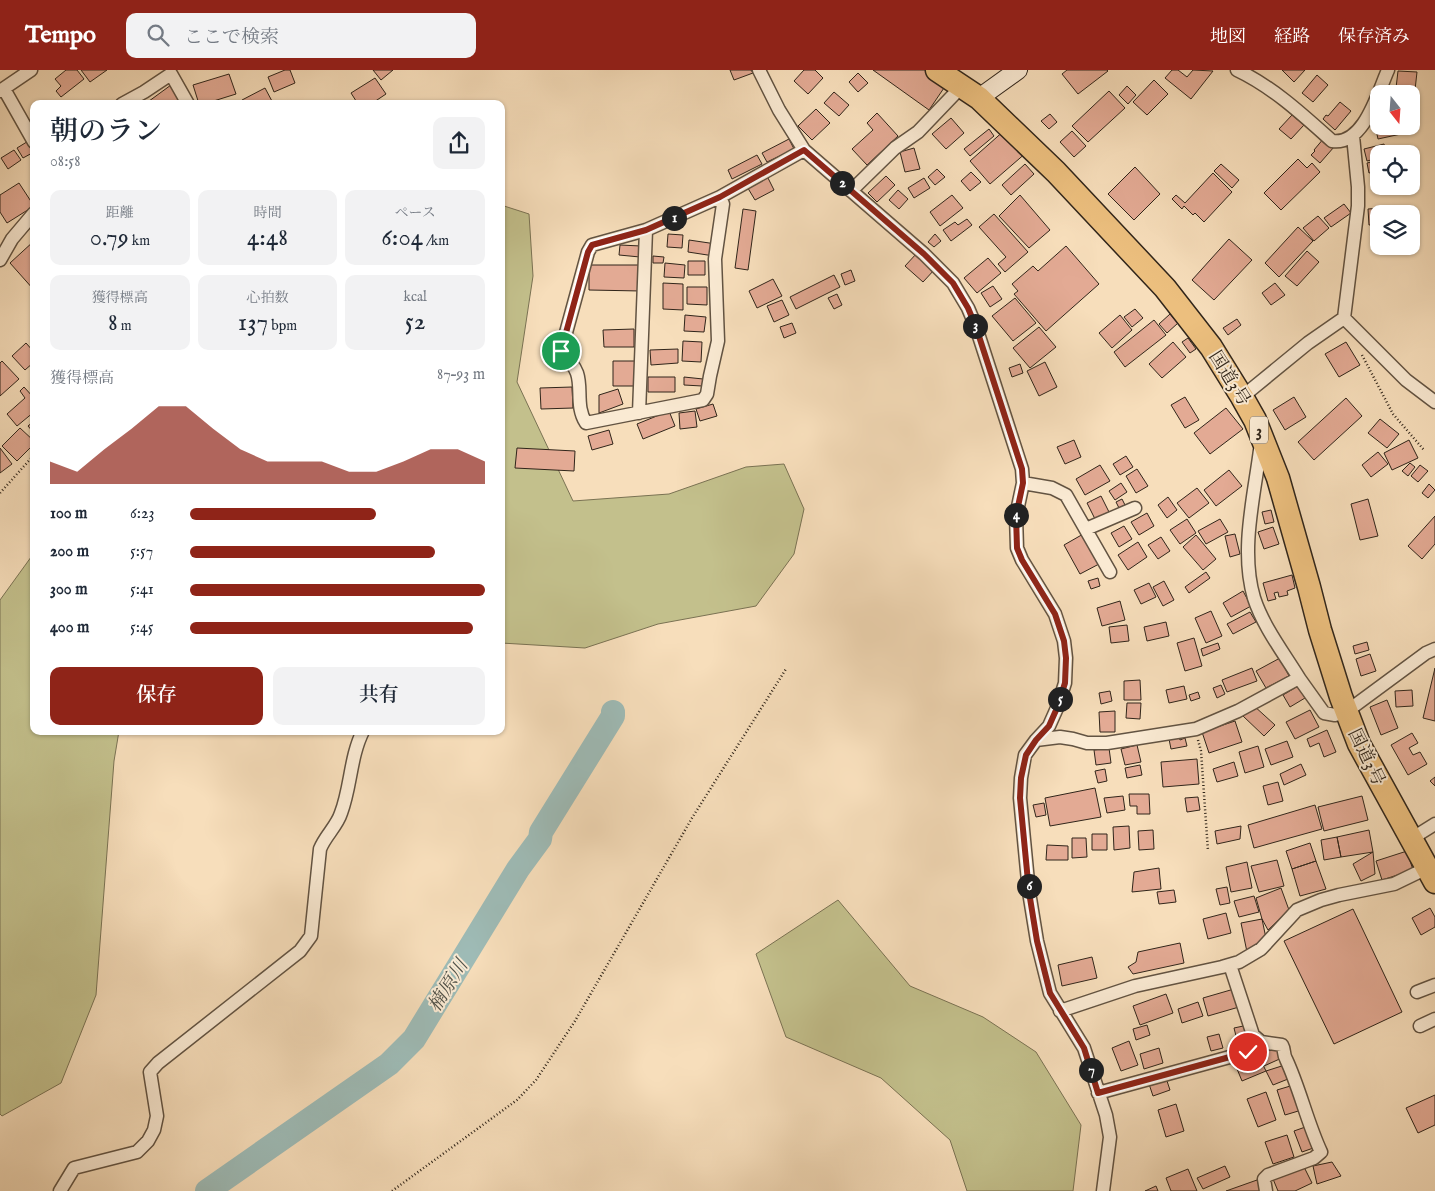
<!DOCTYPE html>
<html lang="ja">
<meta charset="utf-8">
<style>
body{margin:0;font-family:"IM FELL English","Noto Serif JP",serif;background:#f2f2f3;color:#1f2937;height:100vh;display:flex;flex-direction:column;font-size:19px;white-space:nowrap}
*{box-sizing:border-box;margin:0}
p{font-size:16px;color:#747a83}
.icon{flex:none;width:28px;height:28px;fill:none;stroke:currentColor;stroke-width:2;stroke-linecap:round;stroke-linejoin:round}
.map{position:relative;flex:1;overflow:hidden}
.side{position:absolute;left:30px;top:30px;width:475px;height:635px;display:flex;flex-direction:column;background:#fff;border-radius:10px;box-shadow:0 1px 4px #0004}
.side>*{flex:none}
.needle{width:32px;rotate:163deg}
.buttons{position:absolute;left:1370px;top:15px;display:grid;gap:10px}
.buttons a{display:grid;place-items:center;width:50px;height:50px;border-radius:10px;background:#fff;box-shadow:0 1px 4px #0004;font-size:25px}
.pin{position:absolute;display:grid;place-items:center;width:42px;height:42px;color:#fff;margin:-21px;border:2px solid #fff;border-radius:50%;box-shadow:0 1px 5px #0007}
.km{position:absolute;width:25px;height:25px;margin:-12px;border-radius:50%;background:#222;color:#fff;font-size:14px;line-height:25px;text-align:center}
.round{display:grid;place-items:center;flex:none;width:52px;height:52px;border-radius:10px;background:#f2f2f3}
.overview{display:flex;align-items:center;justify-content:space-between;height:85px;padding:0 20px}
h1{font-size:28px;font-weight:600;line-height:38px}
.metrics{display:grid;grid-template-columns:repeat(3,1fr);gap:8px;height:85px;padding:5px 20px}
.metrics div{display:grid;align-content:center;border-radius:10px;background:#f2f2f3;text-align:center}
.metrics b{font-size:25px;font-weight:600}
.metrics small{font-size:14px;font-weight:400}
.metrics p{font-size:14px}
.chart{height:140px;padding:10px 20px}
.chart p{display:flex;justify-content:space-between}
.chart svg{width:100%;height:90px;margin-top:5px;fill:#8f2418;opacity:.7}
.primary-button{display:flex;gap:10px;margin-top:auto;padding:10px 20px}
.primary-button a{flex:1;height:58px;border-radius:10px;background:#8f2418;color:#fff;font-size:20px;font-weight:600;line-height:58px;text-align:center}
.primary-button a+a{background:#f2f2f3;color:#1f2937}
ul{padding:0 20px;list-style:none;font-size:16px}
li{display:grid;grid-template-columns:80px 60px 1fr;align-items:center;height:38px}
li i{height:12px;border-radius:6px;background:#8f2418}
header{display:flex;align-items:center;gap:30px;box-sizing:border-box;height:70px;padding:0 25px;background:#8f2418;color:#fff}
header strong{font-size:24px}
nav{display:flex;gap:28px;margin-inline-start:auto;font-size:18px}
.search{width:350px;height:45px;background:#f2f2f3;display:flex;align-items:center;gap:12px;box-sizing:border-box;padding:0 18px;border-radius:10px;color:#747a83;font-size:19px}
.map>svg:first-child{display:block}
.green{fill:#c3c08c;stroke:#7a7253}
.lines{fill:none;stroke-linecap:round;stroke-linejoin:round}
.river{stroke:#9ebbb6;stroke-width:24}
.building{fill:#e3aa94;stroke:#30251a}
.street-casing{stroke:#625342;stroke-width:15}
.secondary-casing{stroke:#30251a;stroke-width:20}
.highway-casing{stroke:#30251a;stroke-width:25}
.path{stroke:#30251a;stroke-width:2.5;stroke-dasharray:1 2.5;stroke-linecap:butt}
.street{stroke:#faead3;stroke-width:12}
.secondary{stroke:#faead3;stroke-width:18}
.highway{stroke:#ecbf7e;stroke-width:22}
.route-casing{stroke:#fff;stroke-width:10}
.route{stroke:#8f2418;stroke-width:6}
.labels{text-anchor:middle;stroke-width:4;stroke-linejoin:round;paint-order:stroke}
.shield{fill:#faead3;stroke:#6d6052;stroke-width:1}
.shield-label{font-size:16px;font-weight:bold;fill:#30251a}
.street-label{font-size:18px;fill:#30251a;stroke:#faead3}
.water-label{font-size:19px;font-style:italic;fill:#515249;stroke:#faead3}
</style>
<header>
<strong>Tempo</strong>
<div class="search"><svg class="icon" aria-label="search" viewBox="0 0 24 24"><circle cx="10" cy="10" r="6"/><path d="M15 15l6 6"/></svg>ここで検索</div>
<nav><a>地図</a><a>経路</a><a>保存済み</a></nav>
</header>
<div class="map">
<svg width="1435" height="1121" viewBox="0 0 1435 1121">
<rect width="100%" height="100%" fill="#f7debb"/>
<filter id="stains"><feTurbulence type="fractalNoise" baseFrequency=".004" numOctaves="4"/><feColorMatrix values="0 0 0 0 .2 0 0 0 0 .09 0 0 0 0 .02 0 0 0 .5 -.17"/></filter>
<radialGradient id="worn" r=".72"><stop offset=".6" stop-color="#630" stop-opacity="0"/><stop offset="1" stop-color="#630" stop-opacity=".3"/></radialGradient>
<path class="green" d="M501,135L529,144L533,206L517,312L573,431L669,424L746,397L784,394L804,439L794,484L756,536L658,554L585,578L501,573Z
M34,483V661H119L114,691L96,925L61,1013L2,1046L0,1044V530Z
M838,830L910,916L983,947L1036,982L1081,1055L1073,1121H967L950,1070L881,1008L786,967L756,884Z"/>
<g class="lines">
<path class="river" d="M207,1121L389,994L414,969L518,799L540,769L541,762L613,646V642"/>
</g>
<path class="building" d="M66,0H77L84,9L61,27L56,21L61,16L55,9Z
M81,0H107L90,12Z
M285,0H290L295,13L274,22L268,7Z
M373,0H393L381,10Z
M730,0H751L753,3L734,10Z
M804,0H815L823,8L808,24L794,11Z
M873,0H925L946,15L929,40Z
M1067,0H1107L1108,1L1078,24L1062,4Z
M1172,0H1178L1187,7L1193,0L1213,1L1191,29L1165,8Z
M1282,0H1305L1294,12Z
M1398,1L1417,2L1415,20L1396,18Z
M858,3L868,13L858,22L849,12Z
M229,4L236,24L204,34H199L193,15Z
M1317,5L1328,15L1313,32L1302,23Z
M375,8L386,24L371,34H358L351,23Z
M1154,10L1168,24L1147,45L1133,32Z
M171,15L182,34H145Z
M1127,16L1136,25L1128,34L1119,25Z
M265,18L273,33L244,34L242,30Z
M1109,21L1125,38L1088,72L1072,56Z
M834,22L849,35L839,46L824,33Z
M1340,32L1351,41L1335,60L1323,49L1326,45L1328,46Z
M816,39L830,53L812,70L798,56Z
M877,43L898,66L867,95L852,79L873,60L867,53Z
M1050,44L1057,52L1049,59L1041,51Z
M1292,45L1304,55L1291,69L1279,59Z
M951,48L964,63L946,79L932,64Z
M1379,54V56H1399L1401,64L1378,69L1375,55Z
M989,59L994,66L970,86L964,79Z
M1006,59L1027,82L990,114L970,91Z
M1072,61L1086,76L1074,87L1060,72Z
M1324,68L1334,77L1320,93L1311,85L1315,81L1314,80Z
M789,69L794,79L767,92L762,83Z
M30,70L34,76V82L23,88L17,78Z
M1384,74L1387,84H1379V88L1367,91L1364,79Z
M914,78L920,99L905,102L900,82Z
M14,80L21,90L8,99L1,88Z
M757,85L762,94L732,109L728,100Z
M1298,89L1307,98L1312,93L1320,102L1281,140L1264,123Z
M1379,90V100L1369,103L1367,93Z
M1025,94L1034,104L1011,125L1002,115Z
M1221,94L1239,110L1232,118L1214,101Z
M1135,97L1160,124L1134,150L1108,124Z
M937,99L945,107L935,115L928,107Z
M971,102L981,112L970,121L961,111Z
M1213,103L1232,122L1204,152L1195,143L1193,145L1184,136L1182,139L1172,129L1176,125L1185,133Z
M766,104L774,120L755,130L746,115Z
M886,106L895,115L877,132L868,123Z
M924,108L930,118L914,128L908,118Z
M19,113L34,136L7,153L0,142V125Z
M898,120L908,129L899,139L889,130Z
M952,125L963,138L940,156L930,142Z
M1020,125L1050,160L1029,178L999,146Z
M1344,134L1351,143L1331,157L1324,148Z
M1394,137L1395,144H1379V154L1369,155L1368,139Z
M743,139L756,141L748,200L735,198Z
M994,144L1028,182L1005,202L998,194L1006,187L979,157Z
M1318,146L1329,158L1314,171L1303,158Z
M967,149L972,155L951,171L943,160L955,152L958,155Z
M1298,157L1313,171L1279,207L1265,193Z
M668,164L683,165L682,178L667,177Z
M935,164L941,171L934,177L928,172Z
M1229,169L1252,190L1214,230L1192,210Z
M689,170L716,174L714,186L688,182Z
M34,171V220L10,193Z
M620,175L641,176L640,187L619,185Z
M1066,176L1099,214L1046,261L1014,224L1018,221L1012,214L1033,196L1038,201Z
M1307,181L1319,192L1297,216L1285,206Z
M917,183L935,199L923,212L905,196Z
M653,186L664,187L663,193H653Z
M988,188L1001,203L977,223L964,208Z
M688,191H705V205H688Z
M665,193L685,195L684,208L664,207Z
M589,195H641V221L589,220Z
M851,200L855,211L845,215L841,204Z
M834,205L840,217L796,239L790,227Z
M773,209L782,226L757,238L749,221Z
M663,213L683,214V240L663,239Z
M1275,213L1285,225L1271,235L1262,223Z
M993,216L1002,229L990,237L981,223Z
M687,217H707V235L687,234Z
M837,224L842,235L834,239L828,228Z
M1015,228L1036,253L1013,271L992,246Z
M782,230L789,245L774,252L767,236Z
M1135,239L1143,248L1132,257L1124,247Z
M1170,244L1178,253L1167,263L1159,254Z
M685,245L706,247L704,262L684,261Z
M1120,245L1132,260L1112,278L1099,263Z
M1237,249L1241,255L1228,265L1223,258Z
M1154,250L1166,265L1125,297L1114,282Z
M792,253L796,263L784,268L780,257Z
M1039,257L1056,277L1030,298L1013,278Z
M634,259V277H604L603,260Z
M1188,268L1196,279L1190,283L1182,272Z
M683,271L702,272L701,292L682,291Z
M1173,272L1186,287L1162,308L1149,294Z
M1346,272L1360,295L1339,307L1325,284Z
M26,273L34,282V292L25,300L12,286Z
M678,279V293L651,295L650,280Z
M2,291L19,309L0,326V293Z
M613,291H635V316H613Z
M1045,292L1057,317L1039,326L1027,301Z
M1020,294L1023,303L1012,307L1009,298Z
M648,307H675V322H648Z
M684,307L703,309L702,316L684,315Z
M24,317L34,328V342L17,356L7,344L25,328L20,321Z
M572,317L573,338L541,339L540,318Z
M618,319L623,334L599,343V325Z
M1185,327L1199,350L1185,358L1171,335Z
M1294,327L1306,347L1285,360L1273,340Z
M1346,328L1362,346L1314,390L1298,372Z
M713,334L717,346L700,351L696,339Z
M1226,338L1243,359L1210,384L1194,363Z
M669,341L675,356L643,369L637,354Z
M695,341L697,357L680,359L679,343Z
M1380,349L1399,364L1387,378L1368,363Z
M34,351V363L28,356Z
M20,358L34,371V374L17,391L2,376Z
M609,360L613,374L592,380L588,366Z
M1074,370L1081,387L1065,394L1057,377Z
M1409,370L1418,388L1392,400L1384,383Z
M0,378L12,394L0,403Z
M517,378L575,381L574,401L515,398Z
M1378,382L1388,394L1371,407L1362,395Z
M1126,386L1133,397L1120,405L1113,394Z
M1410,393L1415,397L1408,406L1402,401Z
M1100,395L1110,411L1085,425L1076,409Z
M1420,395L1428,401L1418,412L1411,406Z
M1137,399L1148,416L1136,423L1126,406Z
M1229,400L1242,416L1216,436L1204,420Z
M1121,413L1127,422L1115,430L1109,421Z
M1429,414L1435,420L1428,428L1422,423Z
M1197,418L1209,433L1189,448L1177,433Z
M1101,426L1109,442L1095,449L1087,433Z
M1168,427L1177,440L1167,448L1158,435Z
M1122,429L1125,435L1119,438L1116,432Z
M1368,429L1378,466L1360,470L1351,434Z
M1271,440L1274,452L1265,454L1262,442Z
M1147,443L1154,456L1139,465L1131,452Z
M1435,446V474L1422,489L1408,476Z
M1187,449L1196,463L1180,474L1170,460Z
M1220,449L1228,462L1206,474L1198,461Z
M1124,456L1132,469L1119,477L1111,463Z
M1273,457L1279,474L1264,479L1258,462Z
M1085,463L1099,494L1080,504L1064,475Z
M1235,464L1240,484L1230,487L1225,466Z
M1196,465L1216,489L1203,500L1183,477Z
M1161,467L1170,481L1158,489L1148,475Z
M1138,472L1147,487L1128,500L1118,485Z
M1206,502L1210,508L1189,523L1185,517Z
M1292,505L1295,518L1287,521L1288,525L1279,527L1278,522L1274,523L1276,529L1268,531L1263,513Z
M1098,508L1100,516L1091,519L1088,511Z
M1164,511L1174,530L1163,536L1153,517Z
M1149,513L1156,527L1141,534L1134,520Z
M1243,521L1251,536L1231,547L1223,533Z
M1120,531L1125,550L1102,556L1097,538Z
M1211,541L1222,566L1206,573L1195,548Z
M1250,542L1256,552L1233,564L1227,554Z
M1166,552L1169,566L1147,571L1144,557Z
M1127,555L1129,571L1111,573L1109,557Z
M1194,568L1202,596L1185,601L1177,573Z
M1367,572L1369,580L1355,584L1353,576Z
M1218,573L1220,579L1203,586L1201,579Z
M1370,584L1376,601L1361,606L1356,589Z
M1280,588L1289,606L1266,618L1256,601Z
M1252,598L1257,611L1227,622L1222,610Z
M1435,598V651L1423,648Z
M1140,610L1141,630H1124V611Z
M1221,615L1225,624L1217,628L1213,618Z
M1184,616L1187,629L1169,633L1166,620Z
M1298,616L1305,628L1290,637L1283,625Z
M1412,620L1413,636L1396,637L1395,621Z
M1110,621L1112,631L1101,634L1099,623Z
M1198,622L1200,628L1191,631L1189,625Z
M1387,630L1398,658L1381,665L1370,637Z
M1127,633H1141L1140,649L1126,648Z
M1253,635L1275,655L1264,666L1243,646Z
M1310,640L1319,657L1295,669L1286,652Z
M1115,641V662H1100L1099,642Z
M1235,651L1242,672L1209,683L1202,662Z
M1327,660L1336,682L1324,687L1319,673L1310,677L1307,669Z
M1412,663L1418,673L1409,678L1413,685L1420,682L1427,694L1408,705L1391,675Z
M1179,667L1180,670L1185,668L1187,676L1171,679L1169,669Z
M1287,671L1293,687L1271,695L1265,679Z
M1137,675L1141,692L1125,695L1121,679Z
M1258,676L1264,697L1245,703L1239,682Z
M1109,678L1111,693L1096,695L1094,680Z
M1197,689L1199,714L1163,717L1161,692Z
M1234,692L1238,706L1217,712L1213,699Z
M1301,694L1306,705L1284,715L1280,704Z
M1140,695L1142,705L1127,708L1125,698Z
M1105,699L1107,711L1098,713L1095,701Z
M1435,707V716L1430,711Z
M1278,712L1283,731L1268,735L1263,716Z
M1095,718L1101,747L1050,756L1045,728Z
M1129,724H1149L1150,744H1137V736H1130Z
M1123,726L1125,740L1107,743L1104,728Z
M1362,726L1368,750L1324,761L1318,737Z
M1198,727L1200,740L1187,742L1185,728Z
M1044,733L1046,745L1036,747L1033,735Z
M1315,735L1322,759L1254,778L1248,755Z
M1129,756L1130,778L1114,780L1113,757Z
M1241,756L1240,769L1217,774L1215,761Z
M1153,760L1154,779L1139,780L1138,761Z
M1369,760L1373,782L1341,787L1337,767Z
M1092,764H1107V780H1092Z
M1337,767L1341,787L1324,790L1321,770Z
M1072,768H1086L1087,787L1072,788Z
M1310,773L1316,791L1292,799L1286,781Z
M1047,775L1068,776V790H1046Z
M1407,781L1413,800L1382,810L1376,791Z
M1373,782L1375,804L1361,811L1353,794Z
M1277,790L1284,816L1259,822L1251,796Z
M1316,791L1326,819L1300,826L1292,799Z
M1247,792L1252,818L1231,822L1226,797Z
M1159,798L1161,819L1132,822L1134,802Z
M1227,817L1230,833L1220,835L1216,819Z
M1281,818L1289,840L1268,860L1262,849L1256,828Z
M1174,820L1176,832L1159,834L1157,822Z
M1254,826L1259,842L1239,847L1234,831Z
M1430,838L1435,847V857L1421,865L1412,848Z
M1353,839L1402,942L1334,974L1284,871Z
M1226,843L1231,863L1208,869L1203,849Z
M1262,849L1267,873L1247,882L1241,853Z
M1180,873L1184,893L1133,904L1128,897L1136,892L1138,882Z
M1092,887L1097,908L1062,916L1058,895Z
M1234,919L1239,937L1208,946L1203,928Z
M1166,924L1173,943L1140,955L1133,936Z
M1198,932L1203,946L1182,953L1178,939Z
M1147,955L1150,965L1136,970L1133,959Z
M1248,955L1252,970L1238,974L1234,958Z
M1219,964L1223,978L1211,981L1207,967Z
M1129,971L1138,995L1121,1001L1112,978Z
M1278,973L1284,987L1264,996L1257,983Z
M1159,978L1163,993L1144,999L1140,984Z
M1257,983L1266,1001L1242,1011L1235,994Z
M1288,994L1293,1007L1273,1015L1266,1001Z
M1166,1008L1170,1020L1153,1026L1149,1014Z
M1297,1014L1305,1039L1285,1045L1277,1020Z
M1266,1022L1276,1050L1258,1057L1247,1029Z
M1435,1025V1055L1418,1063L1406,1038Z
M1176,1034L1184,1061L1166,1067L1158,1040Z
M1311,1055L1319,1076L1302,1082L1294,1061Z
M1287,1065L1294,1087L1273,1094L1265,1072Z
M1332,1092L1341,1106L1317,1114L1313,1096Z
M1303,1095L1312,1113L1295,1121H1278L1273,1109Z
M1225,1096L1230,1107L1203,1119L1197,1108Z
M1188,1099L1197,1121H1171L1166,1108Z
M1257,1110L1261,1121H1226Z
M1156,1116L1158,1121H1145Z"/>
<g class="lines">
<g class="street-casing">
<path id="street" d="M759,0L779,40L804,80L924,184L953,213L968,238L976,257L1022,399L1023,413L1016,446L1017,478L1022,490L1055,544L1064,571L1066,588L1065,613L1057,638L1049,656L1036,670L1025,685L1021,708L1020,728L1029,822L1037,871L1050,923L1084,978L1106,1045L1110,1067L1103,1121
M1237,0C1273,17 1303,45 1332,71C1364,76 1378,22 1388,0
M4,19L34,72
M0,21L31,0
M122,34L144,22L171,4L188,34
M1353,66L1358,117V136L1344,248L1406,310L1435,332
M851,121L895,78L918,62L962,16
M720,127L723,134L715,189L718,271L710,306L707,324L703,330L586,353C571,330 591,303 562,286L561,281L588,182L592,175L646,160Z
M720,127L804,80
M0,190L12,169L34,143
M1242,327L1308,273L1344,248
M639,343L646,160
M1265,376L1260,380C1254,427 1240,481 1254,528C1263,556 1283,582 1299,608
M1023,413L1052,418L1066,425L1110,502
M1086,459L1135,438
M1036,670L1060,667L1073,669L1087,673H1107L1196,659L1238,641L1299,608L1324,643L1335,645L1346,642L1426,583L1435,579
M1411,769L1435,754
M1230,895L1253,965L1261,972L1282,975C1285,980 1283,984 1286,989C1300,1019 1307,1052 1321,1082L1314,1088L1268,1105L1264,1109L1266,1121
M1417,922L1435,915
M1060,941L1135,916L1222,897L1239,892L1261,879L1297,840L1321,830L1339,825L1394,814L1427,798
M1420,956L1435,949
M1098,1023L1248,982L1253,980L1261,972
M60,1121L74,1098L137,1082L148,1071L154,1060L157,1046L150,1002L158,993L300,881L311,866L320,779C325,766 337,756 341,743C351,717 350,687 363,661"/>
</g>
<g class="secondary-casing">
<path id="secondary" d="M979,28L1018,0"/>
</g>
<g class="highway-casing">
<path id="highway" d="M937,0L979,28L1056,102L1165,218L1211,277L1242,327L1255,350L1278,408L1309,517L1320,560L1341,627L1359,674L1435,812"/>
</g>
<path class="path" d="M1362,285L1393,344L1424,380
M0,423L34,385
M1198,670L1201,681L1208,781
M392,1121L517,1030L536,1010L575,951L692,748L786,599"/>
<use href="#street" class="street"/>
<use href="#secondary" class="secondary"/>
<use href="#highway" class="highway"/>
</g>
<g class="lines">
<g class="route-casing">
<path id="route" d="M561,281L588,182L592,175L646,160L720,127L804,80L924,184L953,213L968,238L976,257L1022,399L1023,413L1016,446L1017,478L1022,490L1055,544L1064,571L1066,588L1065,613L1057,638L1049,656L1036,670L1026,685L1021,708L1020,728L1029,822L1037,871L1050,923L1084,978L1098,1023L1248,982"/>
</g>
<use href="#route" class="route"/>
</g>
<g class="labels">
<rect class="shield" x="1250" y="346.5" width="18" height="27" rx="4"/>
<g class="shield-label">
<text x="1259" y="366">3</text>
</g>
<g class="street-label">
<text transform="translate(1230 308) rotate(58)" y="6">国道3号</text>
<text transform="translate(1367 687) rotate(64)" y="6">国道3号</text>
</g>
<g class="water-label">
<text transform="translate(447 915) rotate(-58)" y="7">楠原川</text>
</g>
</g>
<rect width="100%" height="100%" filter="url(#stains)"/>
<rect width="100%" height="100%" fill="url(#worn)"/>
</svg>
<div class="buttons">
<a><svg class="needle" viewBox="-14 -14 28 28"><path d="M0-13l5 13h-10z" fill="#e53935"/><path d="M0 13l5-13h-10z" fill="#747a83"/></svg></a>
<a><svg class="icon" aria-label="locate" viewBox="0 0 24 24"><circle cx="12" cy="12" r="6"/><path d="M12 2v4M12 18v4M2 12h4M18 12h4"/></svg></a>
<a><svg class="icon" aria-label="layers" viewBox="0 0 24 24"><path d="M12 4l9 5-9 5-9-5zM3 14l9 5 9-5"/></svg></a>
</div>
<div class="pin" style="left:561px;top:281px;background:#1e9e55"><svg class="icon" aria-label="arrive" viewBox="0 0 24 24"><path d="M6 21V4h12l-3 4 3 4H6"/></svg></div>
<div class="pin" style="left:1248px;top:982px;background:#d93025"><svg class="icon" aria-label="check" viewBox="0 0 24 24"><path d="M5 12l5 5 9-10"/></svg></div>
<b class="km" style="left:674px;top:148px">1</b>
<b class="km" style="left:842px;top:113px">2</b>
<b class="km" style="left:975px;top:256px">3</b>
<b class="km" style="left:1016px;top:445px">4</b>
<b class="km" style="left:1060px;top:629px">5</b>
<b class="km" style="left:1029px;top:816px">6</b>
<b class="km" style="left:1091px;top:1000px">7</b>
<section class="side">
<div class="overview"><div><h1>朝のラン</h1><p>08:58</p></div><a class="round"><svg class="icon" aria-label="share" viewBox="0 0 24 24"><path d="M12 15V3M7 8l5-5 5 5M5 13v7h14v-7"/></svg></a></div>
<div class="metrics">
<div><p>距離</p><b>0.79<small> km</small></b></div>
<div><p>時間</p><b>4:48</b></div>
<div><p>ペース</p><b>6:04<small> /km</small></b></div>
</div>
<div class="metrics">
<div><p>獲得標高</p><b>8<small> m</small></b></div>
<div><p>心拍数</p><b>137<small> bpm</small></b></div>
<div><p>kcal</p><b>52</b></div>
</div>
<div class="chart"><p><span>獲得標高</span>87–93 m</p>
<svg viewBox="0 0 160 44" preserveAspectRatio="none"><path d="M0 44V33L10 38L20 27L30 17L40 6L50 6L60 17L70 27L80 33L90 33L100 33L110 38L120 38L130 33L140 27L150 27L160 33V44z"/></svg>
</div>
<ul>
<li><b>100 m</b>6:23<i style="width:63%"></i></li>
<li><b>200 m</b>5:57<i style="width:83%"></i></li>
<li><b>300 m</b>5:41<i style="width:100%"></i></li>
<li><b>400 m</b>5:45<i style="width:96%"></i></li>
</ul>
<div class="primary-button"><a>保存</a><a>共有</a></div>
</section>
</div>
